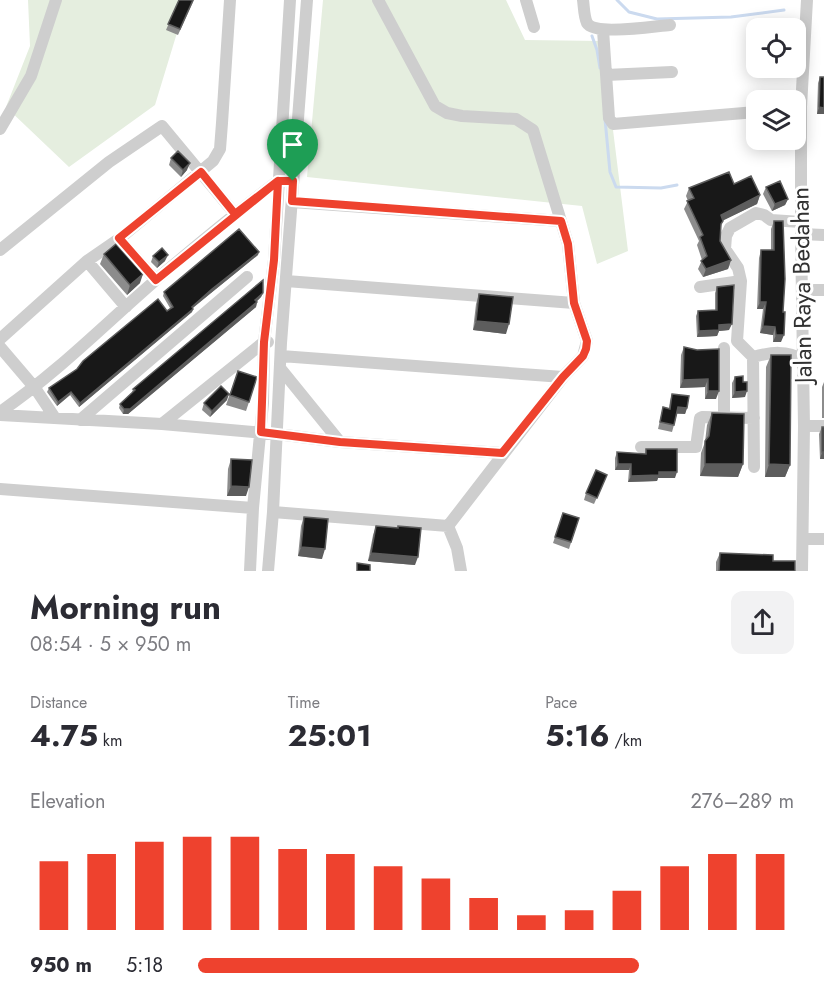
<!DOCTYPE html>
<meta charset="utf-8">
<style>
body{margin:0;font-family:Jost,sans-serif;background:#f2f2f3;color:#2b2b33;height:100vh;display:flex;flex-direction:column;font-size:22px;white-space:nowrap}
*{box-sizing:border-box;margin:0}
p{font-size:20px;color:#7c7c81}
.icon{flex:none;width:33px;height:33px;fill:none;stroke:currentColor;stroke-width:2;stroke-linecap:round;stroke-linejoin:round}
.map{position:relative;height:571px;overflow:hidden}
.side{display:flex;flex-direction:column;background:#fff;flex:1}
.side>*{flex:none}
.controls{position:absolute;left:746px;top:18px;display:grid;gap:12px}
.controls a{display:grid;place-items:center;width:60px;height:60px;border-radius:12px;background:#fff;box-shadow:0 3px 15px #0003;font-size:30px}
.pin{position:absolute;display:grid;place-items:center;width:51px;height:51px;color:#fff;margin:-62px -26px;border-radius:50% 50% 50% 0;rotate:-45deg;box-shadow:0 0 6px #0007}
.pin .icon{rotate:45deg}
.round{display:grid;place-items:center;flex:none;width:63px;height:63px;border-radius:12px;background:#f2f2f3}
.head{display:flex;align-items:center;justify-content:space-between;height:102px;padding:0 30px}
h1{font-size:33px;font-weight:700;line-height:45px}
.metrics{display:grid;grid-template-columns:repeat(3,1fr);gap:9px;height:102px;padding:6px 30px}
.metrics div{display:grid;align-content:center}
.metrics b{font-size:30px;font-weight:700}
.metrics small{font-size:16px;font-weight:400}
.metrics p{font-size:16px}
.chart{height:168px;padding:12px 30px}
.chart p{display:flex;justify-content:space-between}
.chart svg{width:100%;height:108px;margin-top:6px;stroke:#ee422e;stroke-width:6}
ul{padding:0 30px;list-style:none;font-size:20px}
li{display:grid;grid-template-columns:96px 72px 1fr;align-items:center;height:45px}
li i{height:15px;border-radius:8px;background:#ee422e}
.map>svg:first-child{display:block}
.green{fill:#e5eedf}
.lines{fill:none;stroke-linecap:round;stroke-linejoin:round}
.stream{stroke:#cbdaef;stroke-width:3}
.minor{stroke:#cecece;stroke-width:12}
.wall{fill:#8c8c8c}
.shaded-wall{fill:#5d5d5d}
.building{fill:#181818;stroke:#5d5d5d;stroke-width:1.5}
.route-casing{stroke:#fff;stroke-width:12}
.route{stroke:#ee422e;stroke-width:8}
.labels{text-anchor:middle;stroke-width:6;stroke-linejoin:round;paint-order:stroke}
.street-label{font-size:24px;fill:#313131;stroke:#fff}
</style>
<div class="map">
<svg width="824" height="571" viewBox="0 0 824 571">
<rect width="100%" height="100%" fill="#fff"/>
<path class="green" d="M28,0H187L155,105L69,167L6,107L30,46Z
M323,0H506L525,40L602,41L628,251L597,264L582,206L307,177Z"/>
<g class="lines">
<path class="stream" d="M617,0L629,12L657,19L731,17L784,10
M592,36L597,50L600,68
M605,119L610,172L616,187L661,188L677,185"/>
<path class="minor" d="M378,0L435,106L447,113L462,116L516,119L533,130L568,244L574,303L587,341L583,356L563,377L448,526L457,548L461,571
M526,0L534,27
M583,0C584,7 584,17 587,23C595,36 655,26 670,25
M603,30L609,118L613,124L756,112
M606,75L672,72
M0,129L31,76L56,0
M292,202L561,221
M801,222L771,220L764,215L756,213L730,228L726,236L725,249L738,268L741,281L737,341L753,357C771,352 787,350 803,360
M801,234L824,235
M119,239L156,280
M0,250L109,162L162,126L235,214
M87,261L126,307
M286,281L574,303
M700,287L741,281
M802,290H824
M0,339L87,261L119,239L213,161L220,149L222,123L230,0
M0,347L35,388L55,418
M724,348V416
M281,356L563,377
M753,357L754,467
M280,368L340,442
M0,412C57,373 105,324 157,279C197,245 237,212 278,181H282
M0,415L162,424L277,434L340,442L502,453
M80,420L247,277
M162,424L264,342H268
M804,426H824
M641,447H696L700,418L702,417L754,418
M0,489L253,508
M273,512L448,526
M803,539H824
M250,571L253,508L263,403L264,342L274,260L290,0
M268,571L273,512L281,343L307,0
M802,571L804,426L801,234V107L807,0"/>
</g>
<path class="wall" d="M179,0H194L178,35L166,30Z
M820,77H824V114H817L818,83Z
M171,158L187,170L181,177L169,165Z
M734,184L760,195L757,204L723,220L720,229V241L731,260L728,269L703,277L698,269L702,260L697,245L699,241L684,209L688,201L686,196L689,188Z
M766,187L788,199L785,205L772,211L763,194Z
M774,221L781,342H773V335L760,333L763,309H757L759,258L761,250H771V229Z
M104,254L140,283L127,295L100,264Z
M258,255L211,293L193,308L192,312L79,407L70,395L57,406L47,392L49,388L170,308L163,296L164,292Z
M153,256L165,261L157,268L151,262Z
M717,287L729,330L719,331L717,336L697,337L696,316L698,311L715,310V293Z
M263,293L261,297L257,301V302L256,307L128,414H123L119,408L120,404L132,393L133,389Z
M479,294L506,334L473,330L476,304Z
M684,347L697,350L716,399H705V387L680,388L681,355Z
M771,355L790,465L785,477H765L766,367Z
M238,371L249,402L246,411L226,405Z
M735,377L745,397L732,398V383Z
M824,382V418H822V387Z
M672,394L687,408L685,414H677L672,432L658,429L663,407L669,408L670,401Z
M227,400L210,417L202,410L204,403Z
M712,413L743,464L738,477L700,476L701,453L705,442L707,425Z
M822,427L824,459H820L819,434Z
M646,449L675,478H658L657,481L628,482L629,470H615V458L617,452L645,454Z
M231,459L246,496H227L228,469Z
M607,475L594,504L584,500L586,493Z
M563,513L579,518L569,549L553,543Z
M304,517L322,559L298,556L301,526Z
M376,526L397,528L398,526L415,565L368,561L373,535Z
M720,553L773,561L795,571H716V562Z"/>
<path class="shaded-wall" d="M819,107L824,108V114H817Z
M190,163L187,170L181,177L183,170Z
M760,195L757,204L718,223L721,215Z
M788,199L785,205L772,211L775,204Z
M259,252L258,255L211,293L190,310L192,307L212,289Z
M168,255L165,261L157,268L159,262Z
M731,260L728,269L703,277L706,269Z
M143,274L140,283L127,295L130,285Z
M263,293L261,297L254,304L255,300Z
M257,302L256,307L128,414H123L124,409Z
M760,302H766L763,309H757Z
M193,309L192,312L79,407L80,403Z
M476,321L509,324L506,334L473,330Z
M732,324L729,330L719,331L717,336L697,337L699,331L719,325Z
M763,326L775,327L773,335L760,333Z
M776,335H784L781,342H773Z
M708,379L705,387L680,388L683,380Z
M708,391H719L716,399H705Z
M747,391L745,397L732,398L735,392Z
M71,392L70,395L57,406L58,402Z
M229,394L227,400L210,417L212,411Z
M678,407L687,408L685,414L676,413Z
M822,452H824V459H820Z
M618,464H631L629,470H615Z
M705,464H743L738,477L700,476Z
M769,464L790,465L785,477H765Z
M659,472H677L675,478H658L657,481L628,482L631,476Z
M231,486L249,487L246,496H227Z
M301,547L325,549L322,559L298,556Z
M371,553L418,557L415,565L368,561Z"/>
<path class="building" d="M179,0H193L180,29L168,24Z
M820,77H824V108L819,107Z
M178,151L190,163L183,170L171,158Z
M729,172L734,184L751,176L760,195L721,215L723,221L721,224L720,241L731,260L706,269L701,261L707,256L700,237L703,235L687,201L694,198L689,188Z
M780,181L788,199L775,204L766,187Z
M774,221H783L785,279L783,312H785L784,335H776L775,327L763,326L766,302H760L761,250H774Z
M239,229L259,252L212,289L192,307L193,309L80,403L71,392L58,402L49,388L77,369L83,361L158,299L167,311L173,307L164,292Z
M116,244L143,274L130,285L104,254Z
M162,248L168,255L159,262L153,256Z
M263,280V293L255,300L257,302L130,409H124L120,404L135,390L133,389Z
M734,285L732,324L719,325V330L699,331L698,311L717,310V287Z
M479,294L513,297L509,324L476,321Z
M684,347L697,350L719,349V391H708V379L683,380Z
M771,355H791L790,465L769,464Z
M238,371L257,377L249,402L230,395Z
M743,376V382H747V391L735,392V377Z
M221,386L229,394L212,411L204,403Z
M672,394L689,396L687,408L678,407L674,425L660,422L663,407L670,409Z
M712,413L744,414L743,464H705V441L709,436Z
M822,427H824V452H822Z
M646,449H677V472H659V475L631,476V464H618L617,452L646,454Z
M231,459L252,460L249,487L231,486Z
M596,470L607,475L597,498L586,493Z
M563,513L579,518L571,542L555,537Z
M304,517L328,519L325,549L301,547Z
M376,526L398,528V526L421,528L418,557L371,553Z
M720,553L773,555V561H795V571H719Z
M357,563L370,565V571H357Z"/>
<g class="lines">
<g class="route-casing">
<path id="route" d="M293,181H278L156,280L119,238L201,172L235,214L278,181L274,260L264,342L261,432L340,442L502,453L563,377L583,356L586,349L587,341L574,303L568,244L561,221L292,201L293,181"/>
</g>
<use href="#route" class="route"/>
</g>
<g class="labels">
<g class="street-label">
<text transform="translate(802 285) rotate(-91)" y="8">Jalan Raya Bedahan</text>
</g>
</g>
</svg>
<div class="controls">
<a><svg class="icon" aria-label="locate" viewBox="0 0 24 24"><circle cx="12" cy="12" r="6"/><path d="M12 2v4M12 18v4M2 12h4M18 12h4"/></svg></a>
<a><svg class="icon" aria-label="layers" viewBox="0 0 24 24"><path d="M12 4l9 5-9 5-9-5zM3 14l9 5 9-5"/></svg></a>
</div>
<div class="pin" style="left:293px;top:181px;background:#1e9e55"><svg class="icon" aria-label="arrive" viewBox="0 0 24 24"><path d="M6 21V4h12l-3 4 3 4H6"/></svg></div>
</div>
<section class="side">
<div class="head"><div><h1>Morning run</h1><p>08:54 · 5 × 950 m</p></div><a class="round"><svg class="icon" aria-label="share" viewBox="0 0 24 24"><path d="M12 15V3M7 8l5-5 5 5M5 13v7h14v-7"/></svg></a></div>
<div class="metrics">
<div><p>Distance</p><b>4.75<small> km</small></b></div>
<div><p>Time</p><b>25:01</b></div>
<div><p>Pace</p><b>5:16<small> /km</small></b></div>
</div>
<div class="chart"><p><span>Elevation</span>276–289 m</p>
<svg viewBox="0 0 160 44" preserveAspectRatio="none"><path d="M5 44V16M15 44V13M25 44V8M35 44V6M45 44V6M55 44V11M65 44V13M75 44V18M85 44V23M95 44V31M105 44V38M115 44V36M125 44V28M135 44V18M145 44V13M155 44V13"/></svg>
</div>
<ul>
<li><b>950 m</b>5:18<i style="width:74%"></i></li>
</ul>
</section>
